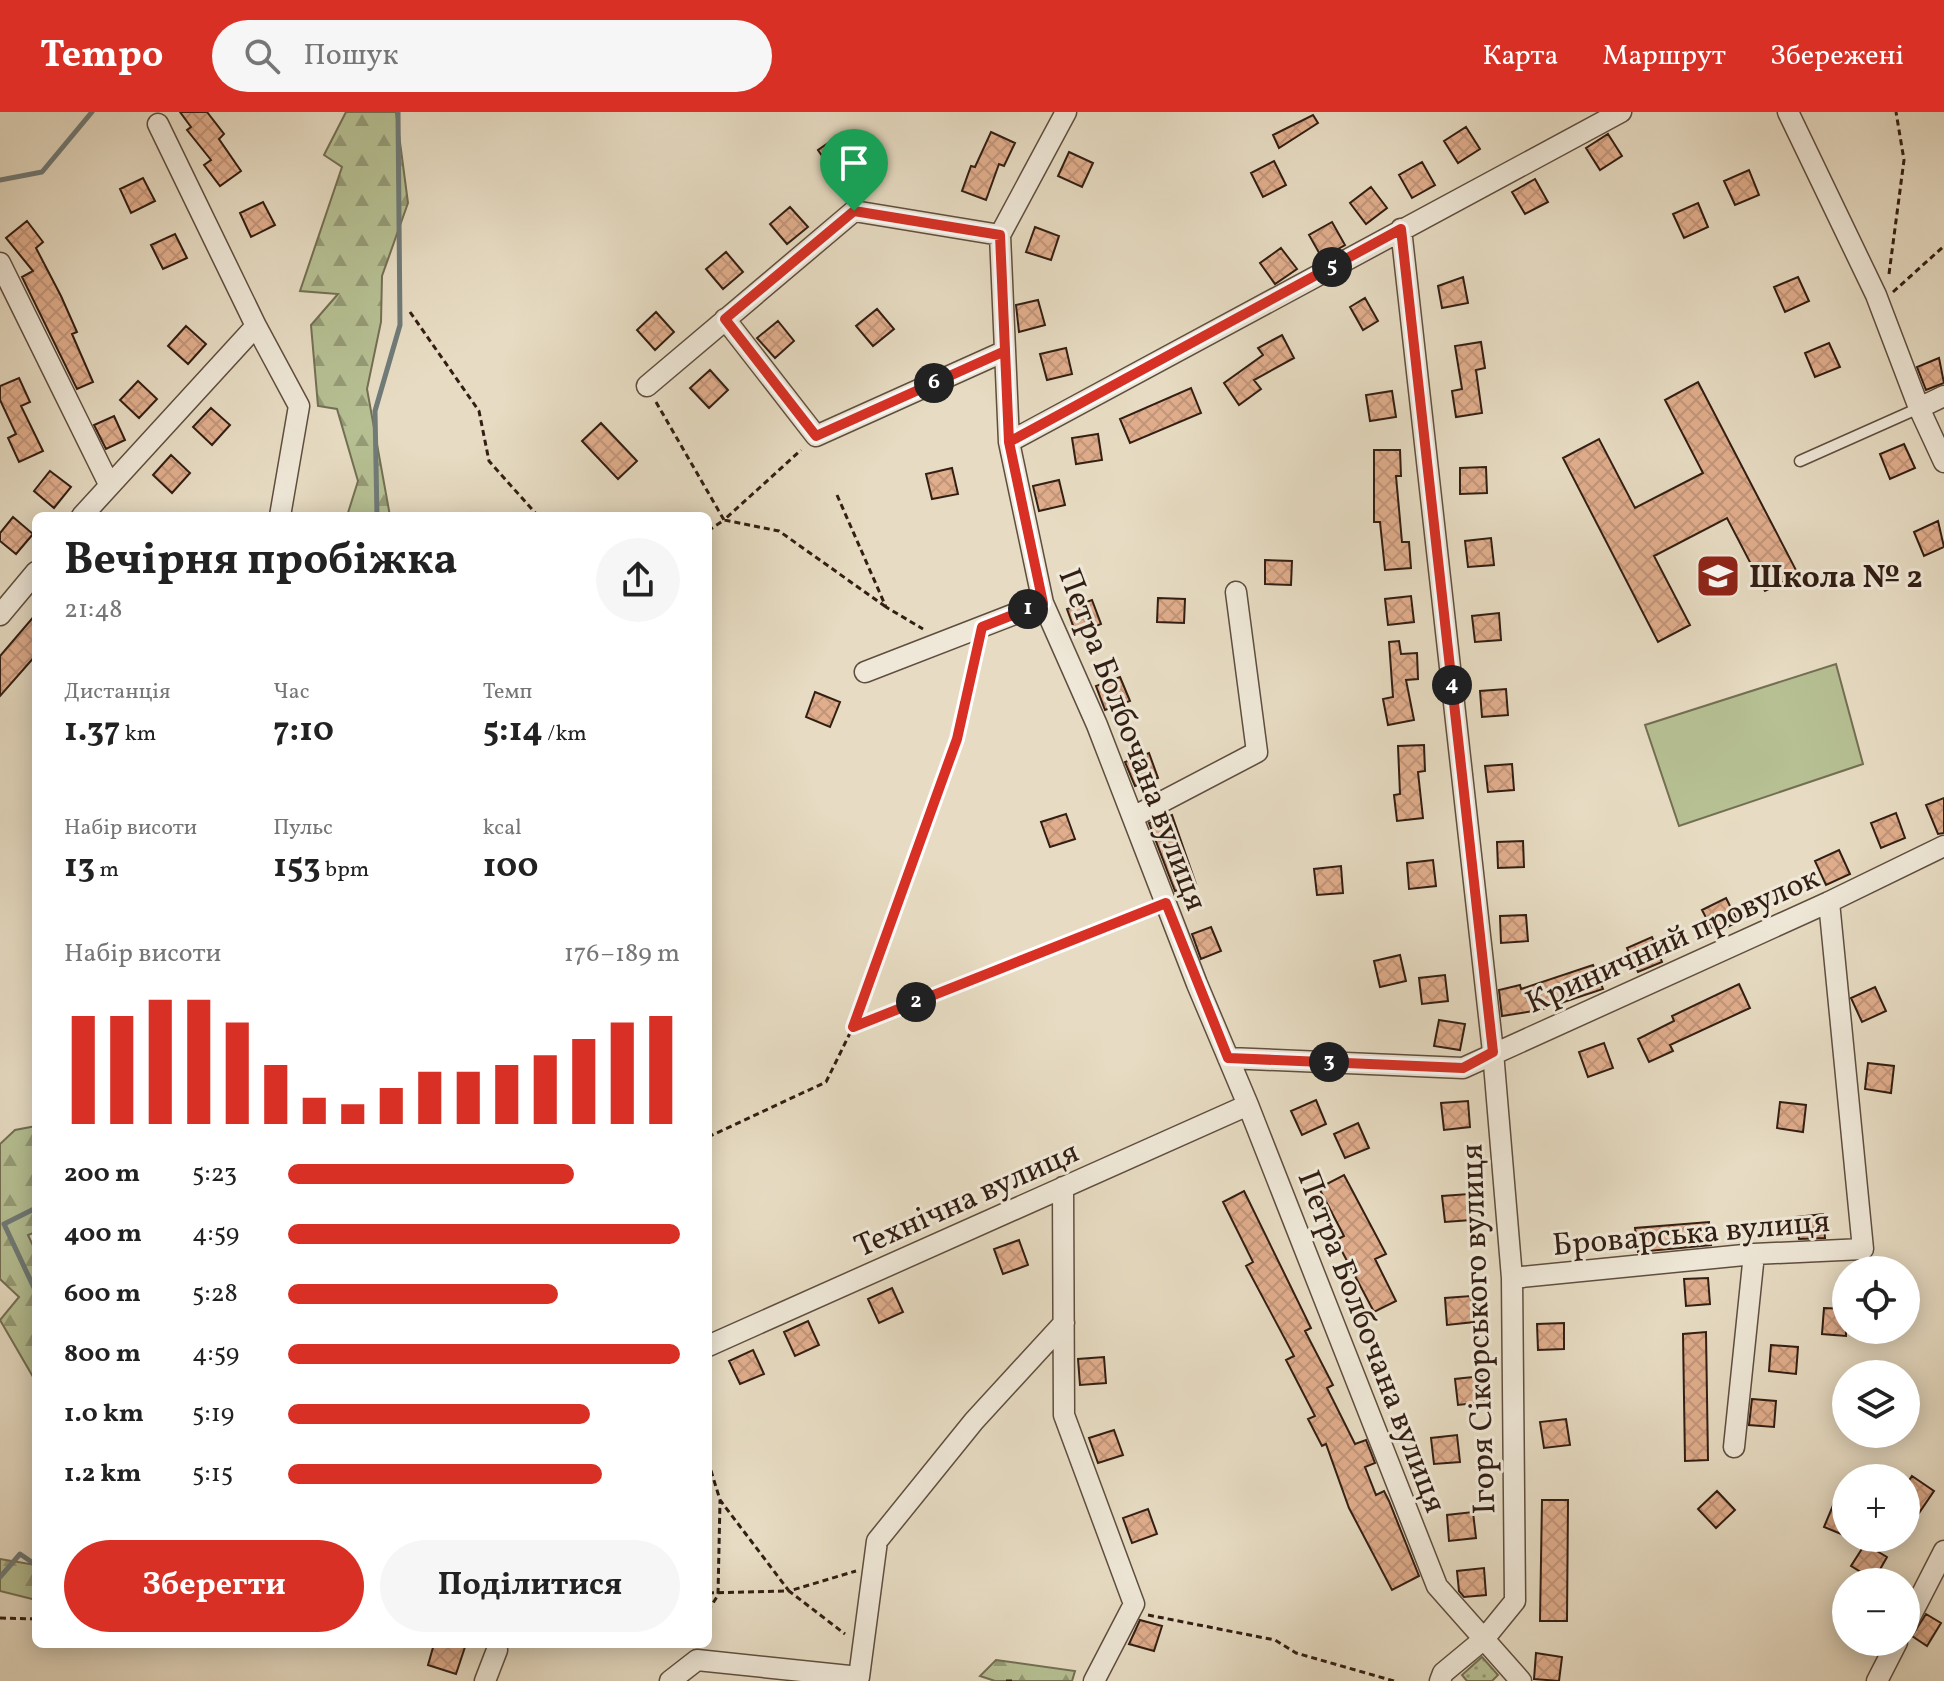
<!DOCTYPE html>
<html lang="uk">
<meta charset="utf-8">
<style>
body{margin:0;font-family:Vollkorn,serif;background:#f6f6f6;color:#222;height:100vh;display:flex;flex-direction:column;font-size:30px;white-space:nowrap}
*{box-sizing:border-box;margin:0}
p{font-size:26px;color:#767676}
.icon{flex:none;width:44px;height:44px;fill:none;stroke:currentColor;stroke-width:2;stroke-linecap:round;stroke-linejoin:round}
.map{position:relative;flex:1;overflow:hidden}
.details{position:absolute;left:32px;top:400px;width:680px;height:1136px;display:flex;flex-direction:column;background:#fff;border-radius:12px;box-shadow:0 4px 20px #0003}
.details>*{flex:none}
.buttons{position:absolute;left:1832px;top:1144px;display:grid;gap:16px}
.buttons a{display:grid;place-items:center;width:88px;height:88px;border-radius:50%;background:#fff;box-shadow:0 4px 20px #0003;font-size:40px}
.pin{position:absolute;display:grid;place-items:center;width:68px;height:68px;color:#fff;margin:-82px -34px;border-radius:50% 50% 50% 0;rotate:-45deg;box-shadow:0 0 8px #0007}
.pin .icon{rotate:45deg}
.km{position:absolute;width:40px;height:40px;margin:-20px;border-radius:50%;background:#222;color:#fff;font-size:22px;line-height:40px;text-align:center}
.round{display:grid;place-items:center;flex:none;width:84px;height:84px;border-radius:42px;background:#f6f6f6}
.summary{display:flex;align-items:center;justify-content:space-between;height:136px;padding:0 32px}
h1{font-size:44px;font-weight:700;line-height:60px}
.figures{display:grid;grid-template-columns:repeat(3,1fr);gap:12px;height:136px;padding:8px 32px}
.figures div{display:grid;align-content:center}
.figures b{font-size:34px;font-weight:700}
.figures small{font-size:22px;font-weight:400}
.figures p{font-size:22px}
.chart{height:224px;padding:16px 32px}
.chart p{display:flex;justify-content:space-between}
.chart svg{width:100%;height:144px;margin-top:8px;stroke:#d93025;stroke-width:6}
.button{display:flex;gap:16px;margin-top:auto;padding:16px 32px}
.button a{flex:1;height:92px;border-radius:48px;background:#d93025;color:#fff;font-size:32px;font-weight:700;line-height:92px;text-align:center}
.button a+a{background:#f6f6f6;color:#222}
ul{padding:0 32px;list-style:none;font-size:26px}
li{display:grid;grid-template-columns:128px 96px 1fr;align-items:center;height:60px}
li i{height:20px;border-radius:10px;background:#d93025}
header{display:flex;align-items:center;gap:48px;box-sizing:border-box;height:112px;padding:0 40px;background:#d93025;color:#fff}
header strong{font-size:38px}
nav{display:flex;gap:44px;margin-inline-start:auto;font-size:28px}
.search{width:560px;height:72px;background:#f6f6f6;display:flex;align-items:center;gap:20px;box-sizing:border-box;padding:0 28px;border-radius:44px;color:#767676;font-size:30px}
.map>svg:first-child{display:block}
.green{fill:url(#green-dots);stroke:#746f53;stroke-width:2}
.forest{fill:url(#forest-firs);stroke:#746f53;stroke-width:2}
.pitch{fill:#b6c093;stroke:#746f53;stroke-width:2}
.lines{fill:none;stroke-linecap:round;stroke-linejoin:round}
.stream{stroke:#707b78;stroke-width:5}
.building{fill:url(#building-cross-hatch);stroke:#321e13;stroke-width:2}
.service-casing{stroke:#5f4e3f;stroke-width:13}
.minor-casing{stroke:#5f4e3f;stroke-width:23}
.path{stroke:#321e13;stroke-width:3;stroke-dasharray:6 4;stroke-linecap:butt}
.service{stroke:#efe8d8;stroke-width:10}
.minor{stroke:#efe8d8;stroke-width:20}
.route-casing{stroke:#fff;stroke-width:16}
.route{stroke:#d93025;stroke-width:10}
.labels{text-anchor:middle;stroke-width:6;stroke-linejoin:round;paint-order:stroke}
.poi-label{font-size:32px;font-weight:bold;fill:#321e13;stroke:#efe8d8;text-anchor:start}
.street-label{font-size:32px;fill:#321e13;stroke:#efe8d8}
</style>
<header>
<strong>Tempo</strong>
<div class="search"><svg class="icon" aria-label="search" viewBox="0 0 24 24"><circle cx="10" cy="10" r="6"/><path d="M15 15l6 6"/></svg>Пошук</div>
<nav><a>Карта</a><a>Маршрут</a><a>Збережені</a></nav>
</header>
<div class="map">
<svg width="1944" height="1569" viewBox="0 0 1944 1569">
<defs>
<pattern id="green-dots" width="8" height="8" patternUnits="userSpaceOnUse" patternTransform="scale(2)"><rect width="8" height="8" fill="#b6c093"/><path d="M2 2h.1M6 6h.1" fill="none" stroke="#959b77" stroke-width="1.8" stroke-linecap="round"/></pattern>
<pattern id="forest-firs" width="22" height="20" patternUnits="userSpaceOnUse" patternTransform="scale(2)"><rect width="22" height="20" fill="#b6c093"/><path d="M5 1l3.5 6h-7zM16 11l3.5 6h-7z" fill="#959b77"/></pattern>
<pattern id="building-cross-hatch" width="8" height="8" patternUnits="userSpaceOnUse" patternTransform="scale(2)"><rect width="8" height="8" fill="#e1ae8d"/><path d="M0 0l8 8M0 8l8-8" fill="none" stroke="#c29579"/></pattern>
</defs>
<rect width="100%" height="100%" fill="#e7dcc3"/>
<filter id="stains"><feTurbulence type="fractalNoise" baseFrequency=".0025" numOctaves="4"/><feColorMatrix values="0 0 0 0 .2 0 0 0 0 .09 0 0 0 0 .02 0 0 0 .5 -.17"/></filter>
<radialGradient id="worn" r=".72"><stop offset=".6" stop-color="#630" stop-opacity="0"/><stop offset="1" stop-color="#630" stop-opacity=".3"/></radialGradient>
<path class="green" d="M1482,1545L1498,1563L1492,1569H1467L1462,1563Z"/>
<path class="forest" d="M346,0H396L408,91L382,164L381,210L367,277L390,404H347L358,369L337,297L318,294L311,213L338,182L300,179L342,55L324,43Z
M36,1014V1120L28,1123L36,1140V1270L0,1208L19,1185L0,1167V1032L15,1018Z
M0,1447L36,1453V1488L0,1479Z
M996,1548L1075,1559L1072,1569H995L980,1564Z"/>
<path class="pitch" d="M1836,552L1863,652L1679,714L1645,613Z"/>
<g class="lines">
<path class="stream" d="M0,68L42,60L92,0
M377,404L375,299L400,213L398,0
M36,1096L4,1112L36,1180
M0,1465L20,1442L36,1453"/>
</g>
<path class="building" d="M180,0H207L224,22L219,27L241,59L220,74L204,53L211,48L187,18L191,15Z
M1313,3L1318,11L1279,36L1273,23Z
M1466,15L1480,37L1458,51L1444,29Z
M991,20L1015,31L1004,54L999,52L986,88L962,79L971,54L975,55Z
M1608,22L1622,44L1600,58L1586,36Z
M840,23L855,45L833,60L818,38Z
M1069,40L1093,51L1082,75L1058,64Z
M1274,49L1286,73L1263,85L1251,61Z
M1422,50L1435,73L1412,86L1399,63Z
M1749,58L1759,83L1735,93L1724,69Z
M143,66L155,89L131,101L120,77Z
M1535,67L1548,90L1525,102L1512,80Z
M1371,75L1387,96L1366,112L1350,91Z
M263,90L275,113L251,125L240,101Z
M1698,91L1708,115L1684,126L1673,102Z
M790,95L808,115L787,132L770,112Z
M27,109L43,130L36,136L61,184L77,220L72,222L93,270L77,277L22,165L33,159L6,126Z
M1332,110L1345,133L1322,146L1309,123Z
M1035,115L1059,124L1051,148L1026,140Z
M175,122L187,146L163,157L151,133Z
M1281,136L1297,157L1275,172L1260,151Z
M726,140L743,160L723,177L706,157Z
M1463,165L1468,191L1442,196L1438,174Z
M1798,165L1809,189L1785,200L1774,175Z
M1365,186L1378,209L1363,218L1350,195Z
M1038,188L1045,213L1019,220L1016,193Z
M877,197L894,217L873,234L856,214Z
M656,200L674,220L655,238L637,218Z
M778,209L794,229L775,246L757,226Z
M186,214L206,232L188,252L168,234Z
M1282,223L1294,246L1254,268L1261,277L1239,293L1224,271L1263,243L1258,236Z
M1481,230L1485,256L1476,258L1482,301L1456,305L1452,279L1462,277L1455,234Z
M1829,231L1840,255L1815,265L1805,241Z
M1066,236L1072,262L1047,268L1040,242Z
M1939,246L1944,271L1926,278L1917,255Z
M710,258L728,278L709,296L690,276Z
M19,266L30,290L21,294L43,339L19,350L8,326L16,322L0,288V274Z
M138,269L157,287L139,306L120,288Z
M1698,270L1798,462L1765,479L1727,406L1654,444L1690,513L1658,530L1563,346L1599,327L1635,396L1703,361L1665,288Z
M1191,276L1201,301L1130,331L1120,307Z
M1392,279L1396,305L1370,309L1366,283Z
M211,296L230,313L212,333L193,315Z
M114,304L125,328L106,337L94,313Z
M601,311L637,349L618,367L582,329Z
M1098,322L1102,348L1076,352L1072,326Z
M1904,332L1915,356L1890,367L1880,342Z
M1374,338H1400L1401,364H1396L1402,430H1409L1411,456L1385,458L1380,410H1374Z
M171,343L190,361L172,381L153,363Z
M1486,355L1487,381L1460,382V356Z
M952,356L958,382L932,387L926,362Z
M50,359L71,375L54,396L34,379Z
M1059,368L1065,393L1039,399L1033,374Z
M13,405L33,422L16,442L0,429V421Z
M1938,409L1944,435L1924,444L1914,420Z
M1491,426L1494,453L1468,455L1465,429Z
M1265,448L1292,449L1291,473L1265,472Z
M1411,484L1414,510L1388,513L1385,487Z
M1158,486L1185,487L1184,511L1157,510Z
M1092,488L1101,512L1076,522L1067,497Z
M1499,501L1501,528L1475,530L1472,504Z
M36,502V543L0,584V544Z
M1399,529L1401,542L1417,541L1418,567L1406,568L1414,608L1388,613L1383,587L1393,585L1389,530Z
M1120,565L1130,589L1105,598L1096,574Z
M1506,577L1508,603L1482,605L1480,579Z
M815,580L840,590L830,615L806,605Z
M1424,633L1425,659L1418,660L1423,706L1397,709L1394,683L1400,682L1398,634Z
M1149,641L1158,666L1135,674L1125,650Z
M1512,652L1514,678L1488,680L1485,654Z
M1944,686V721L1938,722L1926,693Z
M1896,701L1905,726L1881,736L1871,711Z
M1066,702L1075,727L1050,735L1041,710Z
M1172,703L1196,772L1175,779L1149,711Z
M1523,729L1524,755L1498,756L1497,730Z
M1839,738L1850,762L1826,773L1815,749Z
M1433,748L1436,774L1409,777L1407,751Z
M1341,754L1343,781L1317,783L1314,757Z
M1726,786L1738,810L1714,821L1702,798Z
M1526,803L1528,829L1501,831L1500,804Z
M1211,815L1221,839L1201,847L1192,822Z
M1652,825L1662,850L1638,860L1627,836Z
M1400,843L1406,869L1380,875L1374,849Z
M1593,853L1603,877L1540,898L1502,904L1499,878L1520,873L1521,877Z
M1445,863L1448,889L1422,892L1419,866Z
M1739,872L1750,896L1670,933L1673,939L1649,950L1638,927L1674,909L1672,904Z
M1875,875L1886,899L1862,910L1851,886Z
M1439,908L1465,912L1460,938L1434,934Z
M1604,931L1613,956L1588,965L1579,940Z
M1868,951L1894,954L1891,981L1865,977Z
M1316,988L1326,1012L1302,1023L1291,999Z
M1468,989L1470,1015L1444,1018L1441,991Z
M1780,990L1806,993L1803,1020L1777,1016Z
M1358,1011L1369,1036L1345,1046L1334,1022Z
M1344,1063L1386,1142L1375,1147L1396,1189L1374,1200L1336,1128L1344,1124L1319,1076Z
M1244,1079L1311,1216L1305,1219L1333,1273L1327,1276L1355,1332L1366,1328L1375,1351L1365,1355L1376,1383L1384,1379L1389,1389L1419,1464L1392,1478L1349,1396L1326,1332L1322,1334L1308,1307L1315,1304L1286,1248L1294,1244L1246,1154L1253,1150L1223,1090Z
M1469,1082L1471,1108L1445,1110L1442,1084Z
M1823,1102L1825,1126L1799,1127L1797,1105Z
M1709,1110L1711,1133L1638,1140L1635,1116Z
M1019,1128L1028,1153L1003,1162L994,1137Z
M1708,1166L1710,1192L1686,1194L1684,1167Z
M892,1176L903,1200L879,1211L868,1187Z
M1471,1184L1474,1210L1447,1213L1445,1186Z
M1824,1196L1846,1197V1224L1822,1222Z
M808,1209L819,1233L795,1244L784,1220Z
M1564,1211V1237L1538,1238L1537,1212Z
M1706,1220L1708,1348L1685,1349L1683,1222Z
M1771,1233L1798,1235L1796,1262L1769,1259Z
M753,1238L764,1262L740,1272L729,1249Z
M1104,1245L1106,1271L1080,1273L1078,1247Z
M1482,1264L1484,1290L1458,1293L1455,1267Z
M1752,1287L1776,1289L1774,1315L1749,1313Z
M1566,1307L1570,1333L1544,1336L1540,1310Z
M1114,1318L1123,1343L1098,1351L1089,1326Z
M1457,1323L1460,1350L1434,1352L1431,1326Z
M1912,1364L1934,1379L1919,1401L1906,1392V1373Z
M1717,1379L1735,1398L1716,1416L1698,1397Z
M1542,1388H1568L1567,1509H1540Z
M1834,1391L1846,1396V1424L1824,1415Z
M1148,1397L1157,1422L1132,1431L1123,1406Z
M1473,1400L1476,1426L1449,1429L1447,1403Z
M1865,1432L1887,1445L1874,1468L1851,1454Z
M1484,1456L1486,1483L1464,1485L1459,1479L1457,1459Z
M1926,1502L1941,1511L1927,1534L1912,1524Z
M1140,1508L1162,1514L1154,1539L1129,1532Z
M434,1532H466L456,1562L428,1553Z
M1536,1541L1562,1545L1559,1569L1534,1567Z"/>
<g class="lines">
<g class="service-casing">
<path id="service" d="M1800,349L1919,296"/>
</g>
<g class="minor-casing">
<path id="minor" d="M1788,0L1876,183L1919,296L1944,350
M1401,117L1493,940L1512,1166L1515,1489L1484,1527L1443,1561L1440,1569
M0,151L109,372
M725,207L816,324L1005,239
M256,214L299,294L280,404
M647,274L854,99L1000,123
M1919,296L1944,284
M1009,330L1000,123L1066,0
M82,404L256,214L158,12
M0,503L36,460
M865,560L1043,491
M1133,705L1257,640L1236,480
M1228,946L1463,956L1829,790L1944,734
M1063,1075L1064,1303L1134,1492L1094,1569
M1512,1166L1754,1142L1863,1137L1829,790
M708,1234L1248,993
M1734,1335L1754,1142
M1906,1513L1944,1439
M485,1569L497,1538
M670,1569L697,1548L859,1565L877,1429L974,1309L1064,1211
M1521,1569L1437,1474L1248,993L1197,872L1097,613L1043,491L1009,330L1621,0
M1877,1569L1897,1530"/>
</g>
<path class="path" d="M1889,162L1904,48L1896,0
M1893,180L1944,134
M410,200L479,299L489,349L538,404
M656,290L724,408L801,338
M837,383L886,495L923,517
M708,419L724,408L779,419L886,495
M853,915L957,627L976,539
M708,1025L826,970L853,915L1147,798
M708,1349L720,1388L789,1479L856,1459
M708,1481L789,1479L845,1522
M708,1499L718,1483L720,1388
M1148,1503L1275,1528L1296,1541L1394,1569
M0,1506L36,1507
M1006,1569H1013"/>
<use href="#service" class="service"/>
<use href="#minor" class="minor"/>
</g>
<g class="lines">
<g class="route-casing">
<path id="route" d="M854,99L1000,123L1009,330L1043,491L982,515L957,627L853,915L1166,791L1228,946L1463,956L1493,940L1401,117L1009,330L1005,239L816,324L725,207L854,99"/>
</g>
<use href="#route" class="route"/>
</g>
<defs>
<g id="school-square" transform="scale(2.3)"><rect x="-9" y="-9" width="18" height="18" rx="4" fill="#8f2418" stroke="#efe8d8"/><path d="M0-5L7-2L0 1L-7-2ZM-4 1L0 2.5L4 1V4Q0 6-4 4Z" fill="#fff"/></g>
</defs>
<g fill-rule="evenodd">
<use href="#school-square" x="1718" y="464"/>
</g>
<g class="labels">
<g class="poi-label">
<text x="1749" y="475">Школа № 2</text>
</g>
<g class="street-label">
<text transform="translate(1134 627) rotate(69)" y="11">Петра Болбочана вулиця</text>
<text transform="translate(1672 827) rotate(-24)" y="11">Криничний провулок</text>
<text transform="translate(966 1086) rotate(-24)" y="11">Технічна вулиця</text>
<text transform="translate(1691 1120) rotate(-5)" y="11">Броварська вулиця</text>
<text transform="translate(1477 1217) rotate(-92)" y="11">Ігоря Сікорського вулиця</text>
<text transform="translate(1373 1229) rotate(69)" y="11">Петра Болбочана вулиця</text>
</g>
</g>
<rect width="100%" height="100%" filter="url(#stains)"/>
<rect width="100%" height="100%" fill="url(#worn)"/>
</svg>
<div class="buttons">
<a><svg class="icon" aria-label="locate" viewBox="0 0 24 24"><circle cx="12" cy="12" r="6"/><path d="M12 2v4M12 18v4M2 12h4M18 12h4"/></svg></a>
<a><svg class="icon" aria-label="layers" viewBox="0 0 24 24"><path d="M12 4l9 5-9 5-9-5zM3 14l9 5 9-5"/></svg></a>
<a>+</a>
<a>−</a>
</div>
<div class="pin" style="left:854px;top:99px;background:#1e9e55"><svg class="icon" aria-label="arrive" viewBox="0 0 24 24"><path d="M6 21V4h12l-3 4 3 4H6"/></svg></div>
<b class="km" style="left:1028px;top:497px">1</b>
<b class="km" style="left:916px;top:890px">2</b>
<b class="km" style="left:1329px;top:950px">3</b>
<b class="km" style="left:1452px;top:573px">4</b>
<b class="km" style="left:1332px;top:155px">5</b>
<b class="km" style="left:934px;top:271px">6</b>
<section class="details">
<div class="summary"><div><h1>Вечірня пробіжка</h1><p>21:48</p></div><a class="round"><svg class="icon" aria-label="share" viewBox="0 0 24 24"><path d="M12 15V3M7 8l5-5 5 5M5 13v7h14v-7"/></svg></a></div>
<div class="figures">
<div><p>Дистанція</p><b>1.37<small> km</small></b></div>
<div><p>Час</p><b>7:10</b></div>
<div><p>Темп</p><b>5:14<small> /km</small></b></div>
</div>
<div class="figures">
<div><p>Набір висоти</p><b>13<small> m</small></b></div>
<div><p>Пульс</p><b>153<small> bpm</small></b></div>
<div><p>kcal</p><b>100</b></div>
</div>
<div class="chart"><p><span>Набір висоти</span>176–189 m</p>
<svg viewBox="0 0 160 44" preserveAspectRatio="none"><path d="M5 44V11M15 44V11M25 44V6M35 44V6M45 44V13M55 44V26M65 44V36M75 44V38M85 44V33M95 44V28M105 44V28M115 44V26M125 44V23M135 44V18M145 44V13M155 44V11"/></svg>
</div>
<ul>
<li><b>200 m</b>5:23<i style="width:73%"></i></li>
<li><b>400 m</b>4:59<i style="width:100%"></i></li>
<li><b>600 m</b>5:28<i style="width:69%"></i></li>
<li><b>800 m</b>4:59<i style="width:100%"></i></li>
<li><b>1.0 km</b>5:19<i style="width:77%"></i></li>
<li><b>1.2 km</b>5:15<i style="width:80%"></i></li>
</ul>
<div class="button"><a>Зберегти</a><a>Поділитися</a></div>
</section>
</div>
